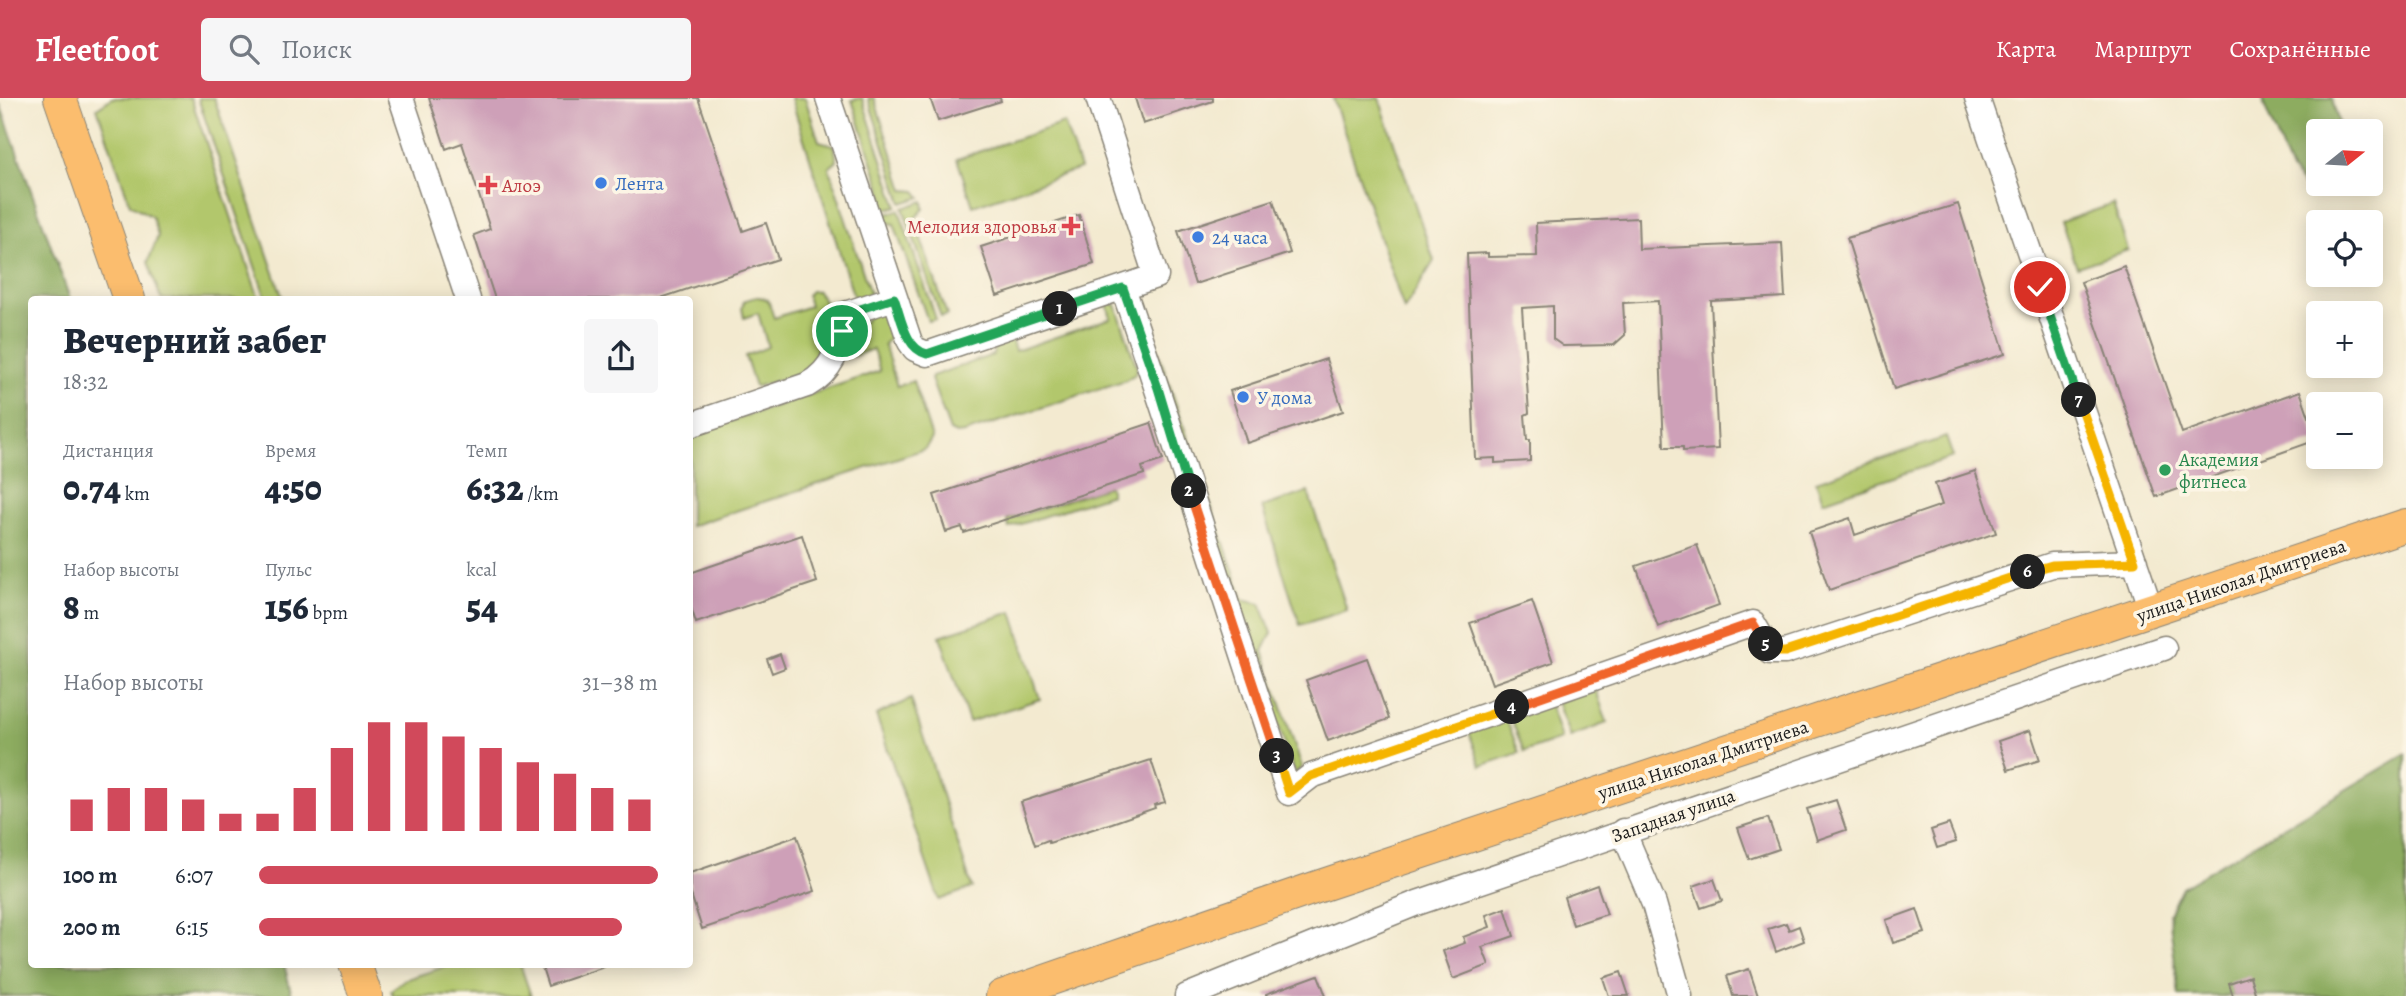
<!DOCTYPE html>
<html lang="ru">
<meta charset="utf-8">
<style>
body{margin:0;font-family:Alegreya,serif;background:#f6f6f7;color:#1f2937;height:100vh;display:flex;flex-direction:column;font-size:26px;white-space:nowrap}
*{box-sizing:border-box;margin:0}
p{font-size:23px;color:#747a83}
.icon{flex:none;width:38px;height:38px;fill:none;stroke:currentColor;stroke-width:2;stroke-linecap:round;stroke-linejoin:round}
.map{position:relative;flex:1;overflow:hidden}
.drawer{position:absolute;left:28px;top:198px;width:665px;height:672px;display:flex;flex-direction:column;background:#fff;border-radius:7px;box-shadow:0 4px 18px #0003}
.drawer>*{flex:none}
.needle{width:46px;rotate:72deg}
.controls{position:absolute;left:2306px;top:21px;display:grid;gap:14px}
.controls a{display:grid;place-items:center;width:77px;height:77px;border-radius:7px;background:#fff;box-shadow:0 4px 18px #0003;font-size:35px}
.pin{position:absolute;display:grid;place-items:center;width:60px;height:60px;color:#fff;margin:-30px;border:4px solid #fff;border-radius:50%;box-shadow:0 2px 7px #0007}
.km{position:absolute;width:35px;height:35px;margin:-18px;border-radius:50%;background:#222;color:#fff;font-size:19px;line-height:35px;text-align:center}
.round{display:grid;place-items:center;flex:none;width:74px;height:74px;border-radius:7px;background:#f6f6f7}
.summary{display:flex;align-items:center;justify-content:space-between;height:119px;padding:0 35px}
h1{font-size:38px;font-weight:800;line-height:52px}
.metrics{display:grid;grid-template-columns:repeat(3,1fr);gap:10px;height:119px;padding:7px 35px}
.metrics div{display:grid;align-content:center}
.metrics b{font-size:35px;font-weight:800}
.metrics small{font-size:19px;font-weight:400}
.metrics p{font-size:19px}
.chart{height:196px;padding:14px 35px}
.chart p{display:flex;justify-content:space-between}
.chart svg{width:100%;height:126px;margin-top:7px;stroke:#d1495b;stroke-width:6}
ul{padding:0 35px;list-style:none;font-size:23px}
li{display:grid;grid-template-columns:112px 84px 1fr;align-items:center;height:52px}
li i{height:18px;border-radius:9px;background:#d1495b}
header{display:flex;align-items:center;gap:42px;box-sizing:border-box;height:98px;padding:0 35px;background:#d1495b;color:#fff}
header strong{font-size:33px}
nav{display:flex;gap:38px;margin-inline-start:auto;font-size:24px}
.search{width:490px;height:63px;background:#f6f6f7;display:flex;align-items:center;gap:18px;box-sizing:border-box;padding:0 24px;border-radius:7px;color:#747a83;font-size:26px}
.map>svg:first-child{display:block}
.green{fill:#b2c76c;stroke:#677244;stroke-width:2}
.forest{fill:#8dac60;stroke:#54643e;stroke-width:2}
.building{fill:#cea0b8}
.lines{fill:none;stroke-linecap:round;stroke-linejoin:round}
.minor-casing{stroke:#888376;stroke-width:27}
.major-casing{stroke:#888376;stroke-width:34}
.minor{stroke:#fff;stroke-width:24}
.major{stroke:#fbbd6e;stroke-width:32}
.split-1-casing{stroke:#fff;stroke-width:14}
.split-2-casing{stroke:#fff;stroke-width:14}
.split-3-casing{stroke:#fff;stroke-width:14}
.split-4-casing{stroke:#fff;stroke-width:14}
.split-5-casing{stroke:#fff;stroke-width:14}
.split-6-casing{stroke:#fff;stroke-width:14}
.split-7-casing{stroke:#fff;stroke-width:14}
.split-8-casing{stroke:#fff;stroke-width:14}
.split-1{stroke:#22a559;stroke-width:9}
.split-2{stroke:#22a559;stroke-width:9}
.split-3{stroke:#f0652b;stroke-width:9}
.split-4{stroke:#f5b400;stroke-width:9}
.split-5{stroke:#f0652b;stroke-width:9}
.split-6{stroke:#f5b400;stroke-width:9}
.split-7{stroke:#f5b400;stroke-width:9}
.split-8{stroke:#22a559;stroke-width:9}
.shop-dot{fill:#3f7fe0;stroke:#fcf5e5;stroke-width:2.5}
.health-dot{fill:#e0444e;stroke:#fcf5e5;stroke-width:2.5}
.leisure-dot{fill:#2e9e5b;stroke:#fcf5e5;stroke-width:2.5}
.labels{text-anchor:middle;stroke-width:7;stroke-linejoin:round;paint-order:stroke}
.shop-label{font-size:19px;fill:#366cbe;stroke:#fcf5e5;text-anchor:start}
.health-label{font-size:19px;fill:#be3a42;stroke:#fcf5e5;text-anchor:start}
.leisure-label{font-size:19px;fill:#27864d;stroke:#fcf5e5;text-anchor:start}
.street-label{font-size:19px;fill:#1c1c1c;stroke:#fcf5e5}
</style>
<header>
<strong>Fleetfoot</strong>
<div class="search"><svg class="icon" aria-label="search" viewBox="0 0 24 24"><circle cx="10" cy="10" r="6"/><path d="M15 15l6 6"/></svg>Поиск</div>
<nav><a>Карта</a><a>Маршрут</a><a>Сохранённые</a></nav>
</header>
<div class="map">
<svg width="2406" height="898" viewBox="0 0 2406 898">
<rect width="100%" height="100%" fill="#fcf5e5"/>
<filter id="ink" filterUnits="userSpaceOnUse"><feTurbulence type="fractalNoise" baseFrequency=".0143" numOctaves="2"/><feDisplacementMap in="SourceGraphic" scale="14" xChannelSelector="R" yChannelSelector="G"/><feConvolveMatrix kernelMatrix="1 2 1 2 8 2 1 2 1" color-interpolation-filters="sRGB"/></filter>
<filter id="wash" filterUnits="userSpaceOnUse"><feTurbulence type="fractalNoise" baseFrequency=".00686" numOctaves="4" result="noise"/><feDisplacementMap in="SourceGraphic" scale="28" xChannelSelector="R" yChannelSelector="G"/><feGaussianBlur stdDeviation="1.57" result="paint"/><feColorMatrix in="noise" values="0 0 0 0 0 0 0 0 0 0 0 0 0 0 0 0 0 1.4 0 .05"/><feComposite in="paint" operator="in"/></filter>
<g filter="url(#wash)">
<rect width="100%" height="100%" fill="#f3ead0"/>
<path class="green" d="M112,0H191L259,201H161L148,164L158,138L152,119L130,106L97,10Z
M198,0H214L283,201H266Z
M791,0H805L819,43L834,47L837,63L829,70L870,196L854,200Z
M862,0L897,108L876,114L878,105L884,100L852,2Z
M868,0H874L904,92L916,93L921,99L902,105Z
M1333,0H1379L1434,163L1404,212Z
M1064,25L1080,71L973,108L957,61Z
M923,103L924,111L914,121L947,217L941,219L903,110Z
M2113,106L2128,152L2077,169L2061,124Z
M899,112L936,221L928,223L894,126L882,124L878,119Z
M811,193H817C837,214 831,254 808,272C798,278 767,285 755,289L745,258L768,249L758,215L744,220L742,210L744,203C754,199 759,197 768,202L774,220L810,208L807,197Z
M1131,194H1138C1150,204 1153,222 1152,236L1243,501L1260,505L1272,535L1263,553L1302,669L1295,676Z
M1106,203L1116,207L1137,270L1135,276L1126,282L964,335L956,336L950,333L931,281L932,278L993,257L996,241L1010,237L1015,253L1111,220Z
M875,211C887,216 894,220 895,234L884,246L897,288L913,283L932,340L925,351L690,428V337L880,273L873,251L853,258L848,253L856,234Z
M1946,339L1953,359L1823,403L1816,383Z
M1109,388L1111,396L1009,430L1007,422Z
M1308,394L1347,512L1300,527L1262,409Z
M1012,514L1040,601L969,624L940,538Z
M1596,592L1607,625L1570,639L1557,604Z
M911,601L972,790L939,802L876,617Z
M1550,607L1561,641L1524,654L1511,620Z
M1507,622L1519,655L1481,668L1469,634Z
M453,866H520L531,898H393L391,892L404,882Z"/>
<path class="forest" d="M2261,0H2332L2341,33H2319V86H2324L2305,89L2291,73Z
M0,6L70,201H32V866H284L292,898H0Z
M2406,656V898H2179L2169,816L2182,789Z"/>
<g id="blocks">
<path class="building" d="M429,0H698L743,133L766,125L778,161L658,201H495L474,137L490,131L462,45L446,51Z
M930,0H1000L1001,3L938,23Z
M1135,0H1213V3L1143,26Z
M1273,102L1290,155L1195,186L1178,133Z
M1958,106L2005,256L1894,291L1847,140Z
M1079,117L1094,166L997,198L981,149Z
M1638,120L1639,151L1782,145L1785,199L1711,203L1718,351L1683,353V349H1664L1658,203L1623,205L1625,237L1614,247L1563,248L1553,241V208L1522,210L1529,315L1525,317L1527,342H1530V363L1495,365V360L1475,361L1467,156L1488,155V159L1537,158L1536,125Z
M2124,168L2182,335L2300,293L2317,342L2156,399L2081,184Z
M1326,261L1343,313L1247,345L1230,293Z
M1151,325L1163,362L1142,369L1144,376L964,435L962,429L946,434L934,397Z
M1975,373L1996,435L1829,492L1809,434L1850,420L1855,437L1942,407L1935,386Z
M802,437L817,484L696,525L690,506V475Z
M1697,447L1719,507L1658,529L1636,468Z
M1532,503L1553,564L1492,586L1470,525Z
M780,556L785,570L772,575L767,561Z
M1367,560L1389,621L1328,643L1306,582Z
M2030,632L2040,662L2008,672L1998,643Z
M1151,662L1165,704L1154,707L1155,710L1112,725L1049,745L1048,742L1035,747L1021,704Z
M1836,702L1846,732L1817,742L1807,711Z
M1768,720L1779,751L1749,761L1738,730Z
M1949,726L1956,744L1937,750L1931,732Z
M797,738L815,793L702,831L690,793V775Z
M1714,781L1722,803L1701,810L1693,788Z
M1597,787L1607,816L1573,827L1564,799Z
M1505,810L1514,838L1482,849L1489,867L1453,881L1443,853L1465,845L1463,839L1490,829L1486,817Z
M1917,811L1925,835L1893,845L1886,822Z
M1786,825L1789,832L1799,828L1804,843L1776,854L1768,831Z
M541,866H604V869L548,888Z
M1749,871L1758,898H1733L1727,878Z
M1621,874L1629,898H1609L1603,880Z
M1318,877L1326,898H1266V896Z
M2250,878L2256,898H2233L2229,885Z"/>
</g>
</g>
<g filter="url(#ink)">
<use href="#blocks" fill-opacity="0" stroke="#888376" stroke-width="2"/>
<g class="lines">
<g class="minor-casing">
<path id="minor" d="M401,0L468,201
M828,0L910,244L915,251L927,256L1156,178L1098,0
M1977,0L2151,512
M1123,190C1181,358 1232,528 1289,695L1311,678L1753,525L1770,554H1785L2052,467L2135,464
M690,327L807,287C834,272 842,247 842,217L894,200
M1623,733L1654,806L1680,898
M1187,898L1417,805L2164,550"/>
</g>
<g class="major-casing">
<path id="major" d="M60,0L129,201
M355,866L366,898
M1002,898L1320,788L2406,427"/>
</g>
<use href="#minor" class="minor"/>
<use href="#major" class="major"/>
</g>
</g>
<g class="lines" filter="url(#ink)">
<g class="split-1-casing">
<path id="split-1" d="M842,233V217L894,200C901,218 905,251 927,256L1060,211"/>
</g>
<g class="split-2-casing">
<path id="split-2" d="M1060,211L1123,190L1158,290L1189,393"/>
</g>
<g class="split-3-casing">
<path id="split-3" d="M1189,393L1277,658"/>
</g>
<g class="split-4-casing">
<path id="split-4" d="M1277,658L1289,695L1311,678L1512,609"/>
</g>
<g class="split-5-casing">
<path id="split-5" d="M1512,609L1753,525L1766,546"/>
</g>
<g class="split-6-casing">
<path id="split-6" d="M1766,546L1770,554H1785L2028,474"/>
</g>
<g class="split-7-casing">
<path id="split-7" d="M2028,474L2052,467L2135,464L2079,302"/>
</g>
<g class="split-8-casing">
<path id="split-8" d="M2040,189L2079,302"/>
</g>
<use href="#split-1" class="split-1"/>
<use href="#split-2" class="split-2"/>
<use href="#split-3" class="split-3"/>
<use href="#split-4" class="split-4"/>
<use href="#split-5" class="split-5"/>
<use href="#split-6" class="split-6"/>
<use href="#split-7" class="split-7"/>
<use href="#split-8" class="split-8"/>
</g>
<g class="shop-dot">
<circle cx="601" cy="85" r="7"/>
<circle cx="1198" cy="139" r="7"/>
<circle cx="1243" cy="299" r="7"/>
</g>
<g class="health-dot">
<path d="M484.5 76.5h7v7h7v7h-7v7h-7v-7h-7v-7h7z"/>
<path d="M1067.5 117.5h7v7h7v7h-7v7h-7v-7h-7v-7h7z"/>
</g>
<circle class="leisure-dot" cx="2165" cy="372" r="7"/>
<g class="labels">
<g class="shop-label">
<text x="615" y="92">Лента</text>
<text x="1212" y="146">24 часа</text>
<text x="1257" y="306">У дома</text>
</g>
<g class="health-label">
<text x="502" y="94">Алоэ</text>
<text x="1057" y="135" text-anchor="end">Мелодия здоровья</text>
</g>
<g class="leisure-label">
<text x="2179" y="368">Академия<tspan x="2179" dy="22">фитнеса</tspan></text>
</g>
<g class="street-label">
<text transform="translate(2241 482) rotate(-19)" y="7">улица Николая Дмитриева</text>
<text transform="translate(1703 661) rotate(-18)" y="7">улица Николая Дмитриева</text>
<text transform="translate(1673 717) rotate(-19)" y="7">Западная улица</text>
</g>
</g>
</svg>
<div class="controls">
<a><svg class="needle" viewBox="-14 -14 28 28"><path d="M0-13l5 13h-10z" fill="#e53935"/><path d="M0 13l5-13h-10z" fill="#747a83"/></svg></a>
<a><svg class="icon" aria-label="locate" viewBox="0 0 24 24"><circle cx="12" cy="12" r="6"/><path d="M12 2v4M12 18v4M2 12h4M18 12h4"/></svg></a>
<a>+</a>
<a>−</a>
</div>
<div class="pin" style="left:842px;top:233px;background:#1e9e55"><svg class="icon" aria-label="arrive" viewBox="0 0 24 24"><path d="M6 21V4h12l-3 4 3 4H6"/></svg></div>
<div class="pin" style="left:2040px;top:189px;background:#d93025"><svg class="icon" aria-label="check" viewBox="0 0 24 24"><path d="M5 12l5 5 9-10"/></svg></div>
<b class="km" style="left:1060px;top:211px">1</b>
<b class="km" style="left:1189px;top:393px">2</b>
<b class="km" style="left:1277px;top:658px">3</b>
<b class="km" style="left:1512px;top:609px">4</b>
<b class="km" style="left:1766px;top:546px">5</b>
<b class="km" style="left:2028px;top:474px">6</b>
<b class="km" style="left:2079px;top:302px">7</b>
<section class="drawer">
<div class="summary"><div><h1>Вечерний забег</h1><p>18:32</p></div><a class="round"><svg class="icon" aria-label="share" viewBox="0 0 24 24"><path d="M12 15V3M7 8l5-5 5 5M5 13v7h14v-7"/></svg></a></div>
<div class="metrics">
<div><p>Дистанция</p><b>0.74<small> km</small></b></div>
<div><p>Время</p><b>4:50</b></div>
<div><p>Темп</p><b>6:32<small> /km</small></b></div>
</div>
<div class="metrics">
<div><p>Набор высоты</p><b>8<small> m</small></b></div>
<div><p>Пульс</p><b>156<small> bpm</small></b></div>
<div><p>kcal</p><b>54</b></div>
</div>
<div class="chart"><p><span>Набор высоты</span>31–38 m</p>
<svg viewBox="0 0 160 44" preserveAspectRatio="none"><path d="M5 44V33M15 44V29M25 44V29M35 44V33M45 44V38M55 44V38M65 44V29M75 44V15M85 44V6M95 44V6M105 44V11M115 44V15M125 44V20M135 44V24M145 44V29M155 44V33"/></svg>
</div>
<ul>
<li><b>100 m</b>6:07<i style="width:100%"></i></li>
<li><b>200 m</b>6:15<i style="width:91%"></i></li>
</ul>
</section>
</div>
